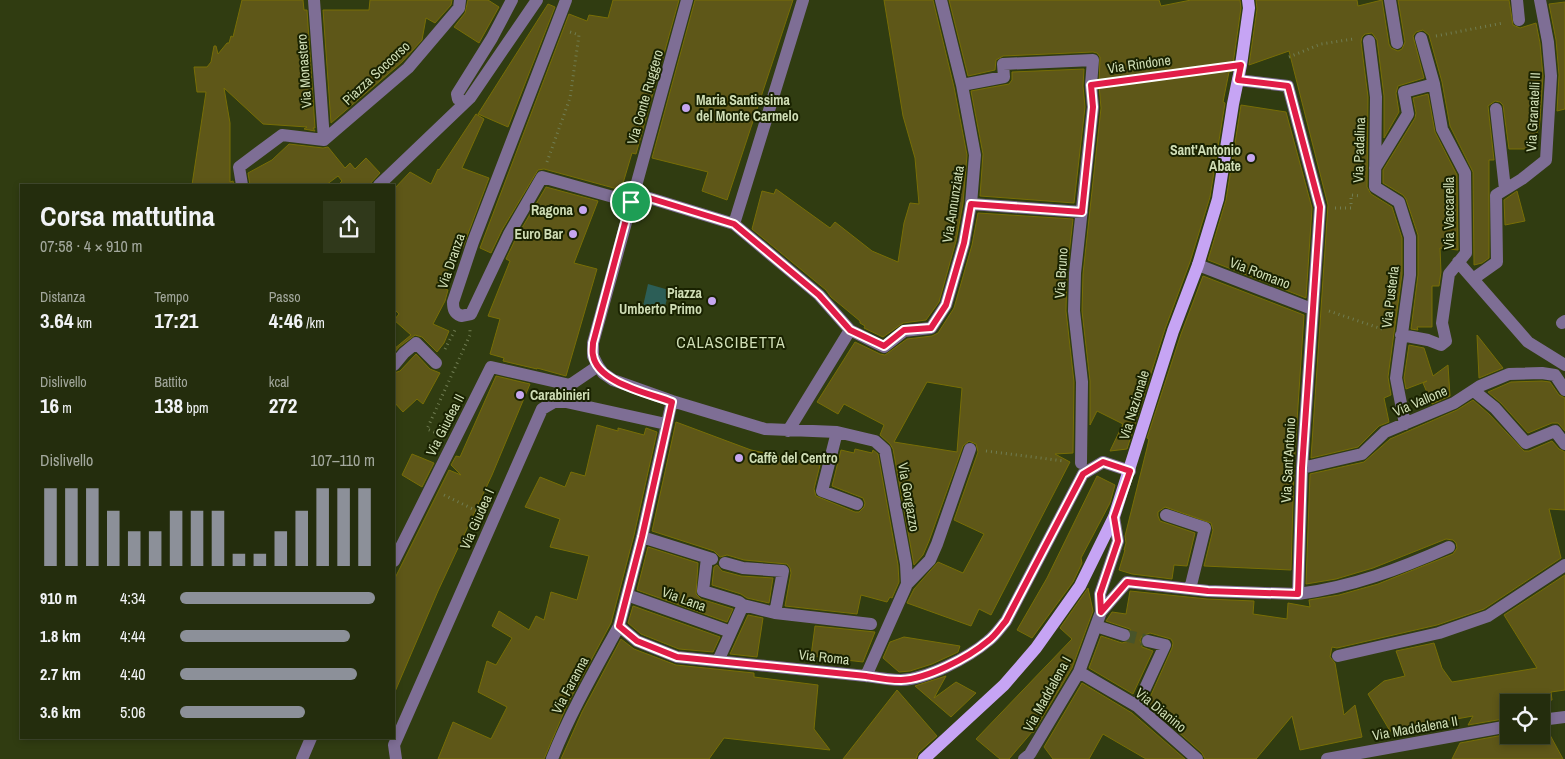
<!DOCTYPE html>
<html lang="it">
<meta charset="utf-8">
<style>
body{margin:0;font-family:"Archivo Narrow",sans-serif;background:#30391b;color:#f1f3f6;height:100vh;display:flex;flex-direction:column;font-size:19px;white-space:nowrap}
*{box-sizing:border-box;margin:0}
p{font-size:16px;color:#a3a89d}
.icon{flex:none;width:28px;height:28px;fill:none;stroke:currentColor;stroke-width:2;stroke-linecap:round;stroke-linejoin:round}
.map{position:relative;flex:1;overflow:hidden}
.drawer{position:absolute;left:20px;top:184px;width:375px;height:555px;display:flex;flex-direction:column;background:#242d0d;border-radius:0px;box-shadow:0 2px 8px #0003,0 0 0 1px #41492e}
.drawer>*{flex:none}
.tools{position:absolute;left:1500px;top:694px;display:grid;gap:10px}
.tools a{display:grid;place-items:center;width:50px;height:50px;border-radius:0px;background:#242d0d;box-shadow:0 2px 8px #0003,0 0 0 1px #41492e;font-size:25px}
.pin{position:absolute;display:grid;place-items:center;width:42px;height:42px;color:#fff;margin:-21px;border:2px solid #fff;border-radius:50%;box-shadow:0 1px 5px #0007}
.round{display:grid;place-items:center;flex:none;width:52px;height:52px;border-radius:0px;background:#30391b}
.head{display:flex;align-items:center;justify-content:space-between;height:85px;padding:0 20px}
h1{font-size:28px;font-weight:700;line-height:38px}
.stats{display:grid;grid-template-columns:repeat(3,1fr);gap:8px;height:85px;padding:5px 20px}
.stats div{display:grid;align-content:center}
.stats b{font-size:21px;font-weight:700}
.stats small{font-size:14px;font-weight:400}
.stats p{font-size:14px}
.chart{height:140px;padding:10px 20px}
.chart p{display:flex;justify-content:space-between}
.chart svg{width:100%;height:90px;margin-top:5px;stroke:#8c9099;stroke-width:6}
ul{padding:0 20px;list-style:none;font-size:16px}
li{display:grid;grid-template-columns:80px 60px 1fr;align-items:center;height:38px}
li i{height:12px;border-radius:6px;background:#8c9099}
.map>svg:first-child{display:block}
.water{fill:#2c5e57}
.building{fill:#5e5718;stroke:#786e06;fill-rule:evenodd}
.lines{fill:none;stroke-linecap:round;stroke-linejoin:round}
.minor-tunnel{stroke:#48542a;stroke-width:12;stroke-dasharray:12 6;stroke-linecap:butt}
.path{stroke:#707d53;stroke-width:3;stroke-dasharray:1 4;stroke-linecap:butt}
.minor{stroke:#7e6e95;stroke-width:12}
.major{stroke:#c6a4f4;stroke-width:12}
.route-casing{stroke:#fff;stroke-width:10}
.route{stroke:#e11d48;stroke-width:6}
.poi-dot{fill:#c6a6f0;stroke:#192201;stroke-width:2}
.labels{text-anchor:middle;stroke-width:4;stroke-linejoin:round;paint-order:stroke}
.street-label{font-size:14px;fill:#d0deb6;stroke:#192201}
.poi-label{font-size:14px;font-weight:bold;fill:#d0deb6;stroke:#192201;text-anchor:end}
.quarter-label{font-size:16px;letter-spacing:1px;fill:#d0deb6;stroke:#192201}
</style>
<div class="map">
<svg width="1565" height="759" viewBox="0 0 1565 759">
<rect width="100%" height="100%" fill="#303c11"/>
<path class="water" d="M648,284L669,290L664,311L643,306Z"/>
<path class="building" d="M242,0H303L304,10H307L315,128H313L315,131L304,129L307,127L263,124L224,88L230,123V182L233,181L234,185H192L206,92H197L194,67H207L211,62L214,46H216L218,54L227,43H229L231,36L233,37Z
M370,0H452L451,5L435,23L426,18L422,40L402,62L331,123L323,10H369Z
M468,0H488L499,7L479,43L454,27L465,13Z
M613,0H679L636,154L632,153L621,190L544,169L538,170L502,230L491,253L480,248L569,14L587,21L589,15L608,18Z
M695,0H793L727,200L702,191L708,172L652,158Z
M884,0H933L954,87L967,155L963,203L956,241L939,302L926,320L903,323L883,337L864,328L865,326L860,323V321L831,297L826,290L752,229L762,191L774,194L776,189L830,228L835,222L872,251L898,262L904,223L910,203L919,204L915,158L903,116Z
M949,0H1159L1161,6L1191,0H1240L1241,8L1232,71L1229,72L1223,102L1225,103L1210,197L1190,262L1165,329L1127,449L1110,451L1123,424L1097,411L1090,425V381L1082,311L1083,274L1101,108L1099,85L1100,57L1097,53L1093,52L1003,56L996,60L995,70L968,76Z
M1256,0H1357L1358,6L1382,0L1389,44L1391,48L1398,51L1402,49L1405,42L1398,0H1509L1513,25L1520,28L1536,23L1540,43L1543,76L1540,120L1539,128L1530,149H1509L1503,105L1500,102L1495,101L1488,106L1494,160H1489V258L1482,263L1474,265L1473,172L1450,126L1442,82L1429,35L1423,30L1416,32L1413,36L1424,78L1398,86L1396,93L1399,112L1384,138V96L1377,40L1372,33L1365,34L1362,37L1361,42L1368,97L1367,187L1371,194L1392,207L1402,238V274L1388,377L1391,395L1384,398L1389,422L1379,426L1358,447L1311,458L1328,205L1289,51L1249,65L1257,9Z
M1565,2V109L1557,111L1559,75L1556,40L1549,4Z
M548,4L555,7L508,127L478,114Z
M1084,69L1083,86L1085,107L1074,203L980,196L983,154L971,91L1009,84L1012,80V72Z
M1428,94L1435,132L1457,175L1458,250L1440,248L1441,272L1439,286H1432V327H1417L1418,330L1411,329L1418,275V235L1406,199L1403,195L1383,183V170L1415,118L1416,113L1413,98Z
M1241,105L1286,112L1312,208L1306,298L1208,260L1226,200Z
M476,114L484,119L462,168L489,178L463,247L437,285L448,290L445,301L433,324L449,331L444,343L437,352L422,337L415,335L399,347L394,353V349L411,335L394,320L399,314L394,309V189L410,172L431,184L438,169L439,170Z
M289,144L323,148L328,147L345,168L350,163L355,169L366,158L380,173L369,185H338L342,181L338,176L326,185H250L248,173L272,160Z
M546,187L598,201L574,263L597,269L566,376L537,368V369L503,361L504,358L490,354L500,319L488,316L510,261L506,259L516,238Z
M1517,191L1525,221L1505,225L1504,200Z
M978,213L1073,219L1067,272L1066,311L1074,382L1073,453L1055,454L1070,462L991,615L979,609L971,626L907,603L914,589L938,562L963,573L984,534L954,520L978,452L976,444L969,441L963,446L929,541L923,555L914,565L893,449L890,444L880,435L884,425L844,404L838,414L817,402L855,342L880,354L885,355L907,339L932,336L938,333L954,308L972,245ZM927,382L962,388L957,452L894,442Z
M1203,276L1304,315L1294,467L1291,570L1204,566L1213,530L1211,523L1165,507L1158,512V516L1160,521L1195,533L1187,566L1174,565L1172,579L1132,574L1119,570L1125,550H1124L1126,543L1125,536L1147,448L1149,439L1147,438L1181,334Z
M1477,335L1503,368L1479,378Z
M1409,345L1424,348L1433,376L1448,365L1450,396L1432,404L1423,383L1427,381L1406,389L1404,378Z
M416,354L430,369L440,373L423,404L417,399L403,412L394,402V373L400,371Z
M496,376L530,384L492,475L438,591L394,694V580L449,470L461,475L451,465L456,456L460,457Z
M1542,381L1550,382L1559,395L1565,398V431L1558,423H1552L1528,433L1501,403L1488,392L1511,382Z
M1473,400L1489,414L1524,451H1529L1552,441L1559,449L1565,452V510L1549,509L1561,558L1484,609L1437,625L1337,648L1332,647L1330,657L1335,663L1344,715L1355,705L1362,737L1300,750L1292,716L1256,759H1205L1202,753L1147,704L1172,648L1173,643L1171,639L1150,633L1142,636L1140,640L1142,647L1153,651L1133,694L1089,668L1101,636L1122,643L1129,641L1132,638V634L1130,629L1106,621L1112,612L1126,614L1130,591L1207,599L1254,601L1253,614L1287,619L1288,603L1310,607L1309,600L1339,595L1378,584L1453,554L1457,548L1456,543L1453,540L1446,539L1373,568L1336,579L1306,584L1310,474L1364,462L1390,439L1457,410Z
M676,422L751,450L820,465L814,489L816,496L855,512H859L864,507L865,503L863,498L832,486L841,450L854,453L855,449L872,453L873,450L878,454L898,565L899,582L892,598L890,597L887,602L861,595L857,614L785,606L791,573L790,568L787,564L744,560L727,555L720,557L714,551L652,531Z
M597,425L618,431V428L644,435L646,428L657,432L634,535L611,623L567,705L544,759H438L453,722L491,739L507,707L478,692L487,661L496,665L512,638L492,626L499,611L529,630L536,616L544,620L551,592L577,600L589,556L550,547L560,519L525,507L540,477L565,487L571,472L585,476Z
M412,454L434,463L422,487L402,475Z
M1097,476L1115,485L1110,503L1081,558L1082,563L1073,582L1032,638L1017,630L1047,578Z
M648,547L698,563L696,594L701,599L733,609L727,622L637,590Z
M717,565L722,571L741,576L773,578L769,603L747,598L741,594L712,585L714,567Z
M1565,575V690L1551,692L1552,700L1540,702H1509V718L1468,725L1473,716L1390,731L1368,694L1384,681L1405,676L1396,651L1434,643L1442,668L1452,682L1537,668L1504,615Z
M1088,588L1093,611L1072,668L1033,733L1032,732L1009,759H1000L976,739L1072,639L1060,628Z
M633,606L720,637L713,652L679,649L641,634L628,623Z
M748,615L763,618L757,657L730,654Z
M815,626L875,632L863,662L811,656Z
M904,637L960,646L958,652L932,664L910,671L899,672L883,658L890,642Z
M621,639L634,649L676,665L754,673V677L818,685L814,729L830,750L724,738L709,759H561L582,712Z
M946,676L934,698L956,682L976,693L951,717L915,686Z
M1082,683L1132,713L1185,759H1146L1103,734L1089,759H1053L1044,747Z
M897,690L937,736L918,753L916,759H843Z
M1509,734L1550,735L1563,759H1452L1460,743Z"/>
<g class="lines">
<path class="minor-tunnel" d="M1124,635L1148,641"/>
<path class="path" d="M1436,36L1503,23
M1289,57L1321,44L1353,39
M1107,83L1225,67
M547,162L570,98L579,35L570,32
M1335,208H1351V195L1361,196
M1329,311L1385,330
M445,349L455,330
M439,434L427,429L470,335V330
M986,451L1064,461
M444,495L479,512"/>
<path class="minor" d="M314,0L324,140
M566,0L473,242L453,302C453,309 454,313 461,316L471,314L509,234L542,177L631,202
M687,0L593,343V356L598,366L603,373L613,380L672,401L765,429L837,432L875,441L885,450L906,564L907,584
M1390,0L1397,43
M1517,0L1519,20
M1369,41L1376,97L1375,187L1399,202L1410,237V275L1396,378L1405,424
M962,85L1004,77L1003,64L1093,60L1091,85L1093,107L1075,273L1074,311L1082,382L1081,463
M465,102L458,99L457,94L492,38L512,0
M1496,109L1505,189
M324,140L408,68L459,8L460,0
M1375,168L1408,114L1404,92L1434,84
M242,185L239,167L282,135L324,140
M379,185L470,98L537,0
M633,193L734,224L819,295L850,330
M971,204L1082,212
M734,224L803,0
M1458,262L1528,342L1565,365
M1198,265L1312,309
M1473,279L1497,262L1496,195L1522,179L1546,160L1551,76L1548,42L1540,0
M1562,323L1565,321
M1401,335L1428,340L1441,345L1446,341L1442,323L1449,274L1466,253L1465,173L1442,129L1434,84L1421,38
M394,365L404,353L416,343L436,363
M1474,391L1495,408L1526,443L1555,431L1565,444
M672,401L642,537L619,626L637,641L677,657L866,676C878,678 889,680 901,680C927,679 968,658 988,641C995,636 1000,628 1006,621L1083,474L1103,462L1130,471
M788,431L850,330L884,347L904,331L931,328L946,305L964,243L971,204L975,155L962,85L941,0
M837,432L822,491L857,504
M1302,468L1362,454L1385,432L1454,403L1480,386L1509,374L1542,373L1555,375L1565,390
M1166,515L1205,528L1190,589
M642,537L712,559
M707,558L703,591L739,602L743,605L718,661
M394,561L491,367L570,385L598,366
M725,563L743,568L783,571L775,613L743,605
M1298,594C1352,587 1400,569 1449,547
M627,595L731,632
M1101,612L1100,594L1118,541L1114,517
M775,613L871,624
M1096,626L1124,635
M1338,656L1439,633L1488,616L1565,565
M1079,672L1137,706L1197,759
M866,676L907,584L930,560L937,544L970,449
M1137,706L1165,645L1148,641
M1541,720L1565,717
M302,759L311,738
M396,759L394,745L542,409L554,402H566L666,424
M552,759C570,713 595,670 619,626
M1024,759L1030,754L1079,672L1101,612L1127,582L1208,591L1298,594L1302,468L1320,207L1288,86L1238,80
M1327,759L1509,726"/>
<path class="major" d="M924,759L1004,685L1036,648L1080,586L1114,517L1173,331L1198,265L1218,199L1233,104L1241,65L1249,8L1248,0"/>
</g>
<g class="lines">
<g class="route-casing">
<path id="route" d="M1241,65L1238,80L1288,86L1320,207L1302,468L1298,594L1208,591L1127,582L1101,612L1100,594L1118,541L1114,517L1130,471L1103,462L1083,474L1006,621C1000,628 995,636 988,641C968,658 927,679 901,680C889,680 878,678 866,676L677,657L637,641L619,626L642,537L672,402C649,393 597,383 593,355C592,352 593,347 593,343L633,193L734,224L819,295L850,330L884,346L904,330L931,328L946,305L964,243L971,204L1082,212L1093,107L1091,85Z"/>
</g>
<use href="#route" class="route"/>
</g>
<g class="poi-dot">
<circle cx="686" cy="108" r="5"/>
<circle cx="1251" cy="158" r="5"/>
<circle cx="583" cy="210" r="5"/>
<circle cx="573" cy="234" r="5"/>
<circle cx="712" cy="301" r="5"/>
<circle cx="520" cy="395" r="5"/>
<circle cx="739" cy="458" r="5"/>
</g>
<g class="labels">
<g class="street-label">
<text transform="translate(1139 64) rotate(-8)" y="5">Via Rindone</text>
<text transform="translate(304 71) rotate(-94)" y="5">Via Monastero</text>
<text transform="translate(376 73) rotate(-43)" y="5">Piazza Soccorso</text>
<text transform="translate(645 97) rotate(-74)" y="5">Via Conte Ruggero</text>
<text transform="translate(1533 112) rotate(-87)" y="5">Via Granatelli II</text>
<text transform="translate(1359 150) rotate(-88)" y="5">Via Padalina</text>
<text transform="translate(953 204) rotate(-81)" y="5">Via Annunziata</text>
<text transform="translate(1449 213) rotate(-90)" y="5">Via Vaccarella</text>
<text transform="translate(451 261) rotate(-71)" y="5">Via Dranza</text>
<text transform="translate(1061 273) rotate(-86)" y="5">Via Bruno</text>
<text transform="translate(1260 273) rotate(21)" y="5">Via Romano</text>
<text transform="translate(1390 297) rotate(-83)" y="5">Via Pusterla</text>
<text transform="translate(1420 401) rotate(-23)" y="5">Via Vallone</text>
<text transform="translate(1134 405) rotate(-73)" y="5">Via Nazionale</text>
<text transform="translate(445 425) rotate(-63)" y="5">Via Giudea II</text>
<text transform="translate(1288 460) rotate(-87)" y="5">Via Sant'Antonio</text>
<text transform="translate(909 497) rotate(80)" y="5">Via Gorgazzo</text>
<text transform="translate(477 519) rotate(-66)" y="5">Via Giudea I</text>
<text transform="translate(684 599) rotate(20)" y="5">Via Lana</text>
<text transform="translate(824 657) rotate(6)" y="5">Via Roma</text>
<text transform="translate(570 685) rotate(-62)" y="5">Via Faranna</text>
<text transform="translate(1047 694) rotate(-61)" y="5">Via Maddalena I</text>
<text transform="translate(1161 710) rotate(39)" y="5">Via Dianino</text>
<text transform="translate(1415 728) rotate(-10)" y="5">Via Maddalena II</text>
</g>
<g class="poi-label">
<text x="696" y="105" text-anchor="start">Maria Santissima<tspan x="696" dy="16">del Monte Carmelo</tspan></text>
<text x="1241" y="155">Sant'Antonio<tspan x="1241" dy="16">Abate</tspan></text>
<text x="573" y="215">Ragona</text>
<text x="563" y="239">Euro Bar</text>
<text x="702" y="298">Piazza<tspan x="702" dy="16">Umberto Primo</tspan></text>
<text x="530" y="400" text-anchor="start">Carabinieri</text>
<text x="749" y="463" text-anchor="start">Caffè del Centro</text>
</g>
<g class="quarter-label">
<text x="731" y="348">CALASCIBETTA</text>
</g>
</g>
</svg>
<div class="tools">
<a><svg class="icon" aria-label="locate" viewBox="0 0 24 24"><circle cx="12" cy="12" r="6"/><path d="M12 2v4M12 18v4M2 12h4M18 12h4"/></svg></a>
</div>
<div class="pin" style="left:631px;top:202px;background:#1e9e55"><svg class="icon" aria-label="arrive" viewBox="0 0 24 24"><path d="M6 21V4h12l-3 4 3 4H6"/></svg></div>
<section class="drawer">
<div class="head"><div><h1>Corsa mattutina</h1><p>07:58 · 4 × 910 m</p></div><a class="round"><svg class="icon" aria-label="share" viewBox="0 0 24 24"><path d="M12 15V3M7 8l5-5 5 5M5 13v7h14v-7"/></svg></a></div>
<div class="stats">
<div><p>Distanza</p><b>3.64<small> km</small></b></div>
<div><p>Tempo</p><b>17:21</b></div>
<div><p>Passo</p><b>4:46<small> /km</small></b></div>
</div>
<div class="stats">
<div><p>Dislivello</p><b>16<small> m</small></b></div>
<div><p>Battito</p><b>138<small> bpm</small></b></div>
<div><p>kcal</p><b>272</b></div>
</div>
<div class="chart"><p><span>Dislivello</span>107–110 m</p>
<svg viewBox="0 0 160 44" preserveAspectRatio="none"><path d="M5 44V6M15 44V6M25 44V6M35 44V17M45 44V27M55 44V27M65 44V17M75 44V17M85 44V17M95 44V38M105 44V38M115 44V27M125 44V17M135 44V6M145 44V6M155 44V6"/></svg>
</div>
<ul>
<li><b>910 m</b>4:34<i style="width:100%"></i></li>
<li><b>1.8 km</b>4:44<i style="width:87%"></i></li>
<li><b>2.7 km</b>4:40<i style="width:91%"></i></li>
<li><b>3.6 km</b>5:06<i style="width:64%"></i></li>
</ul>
</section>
</div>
